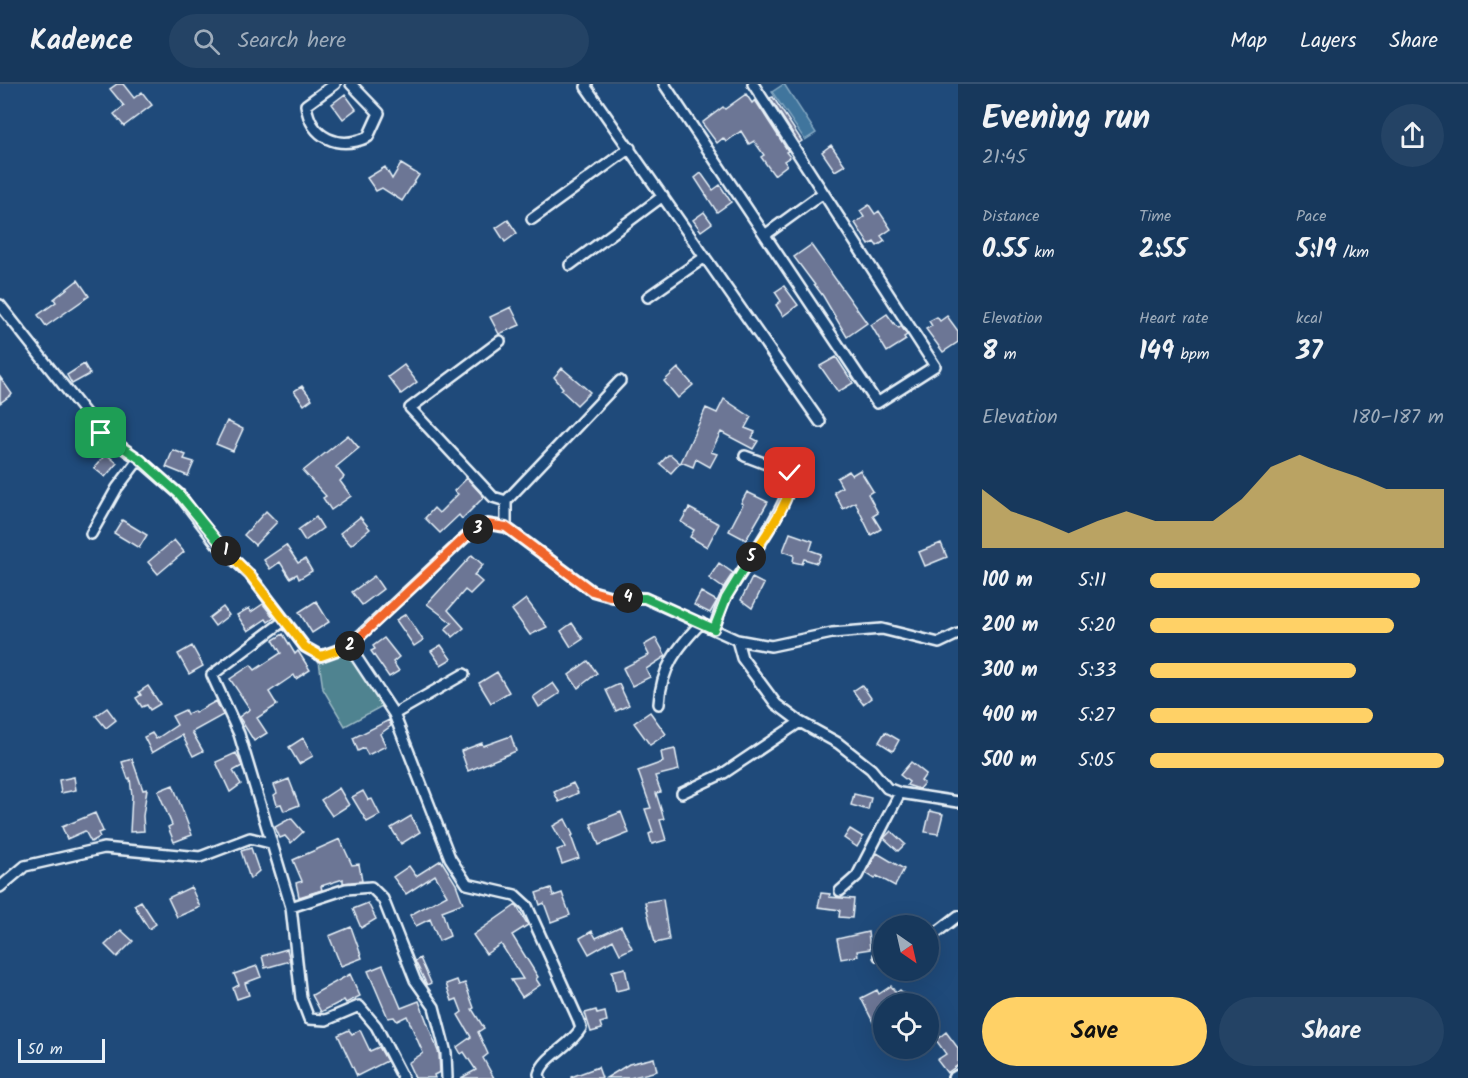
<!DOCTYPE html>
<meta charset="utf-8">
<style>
body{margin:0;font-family:Kalam,sans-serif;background:#244365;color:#f1f3f6;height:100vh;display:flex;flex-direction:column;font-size:22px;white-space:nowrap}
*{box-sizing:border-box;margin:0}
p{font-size:20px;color:#9eacbb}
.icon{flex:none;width:33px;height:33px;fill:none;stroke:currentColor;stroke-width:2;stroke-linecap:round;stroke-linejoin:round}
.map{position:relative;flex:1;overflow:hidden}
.drawer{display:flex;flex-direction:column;background:#17385c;width:510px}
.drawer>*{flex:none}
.needle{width:39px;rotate:146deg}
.buttons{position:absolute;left:873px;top:831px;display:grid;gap:12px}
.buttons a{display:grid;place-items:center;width:66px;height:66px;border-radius:50%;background:#17385c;box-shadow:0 6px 24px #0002,0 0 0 2px #365272;font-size:30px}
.scale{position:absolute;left:18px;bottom:15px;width:87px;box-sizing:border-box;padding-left:6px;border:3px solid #e8f1f8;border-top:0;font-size:16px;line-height:21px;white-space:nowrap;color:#e8f1f8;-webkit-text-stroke:4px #1f4a7a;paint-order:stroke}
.pin{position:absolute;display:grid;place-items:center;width:51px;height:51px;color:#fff;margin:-26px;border-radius:12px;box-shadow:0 3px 9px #0006}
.km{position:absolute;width:30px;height:30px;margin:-15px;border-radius:50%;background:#222;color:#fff;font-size:16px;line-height:30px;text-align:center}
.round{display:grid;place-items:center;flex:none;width:63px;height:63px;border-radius:32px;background:#244365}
.head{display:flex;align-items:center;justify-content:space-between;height:102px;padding:0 24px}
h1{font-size:33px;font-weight:800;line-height:45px}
.figures{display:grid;grid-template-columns:repeat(3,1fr);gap:9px;height:102px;padding:6px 24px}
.figures div{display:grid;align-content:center}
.figures b{font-size:26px;font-weight:800}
.figures small{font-size:16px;font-weight:400}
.figures p{font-size:16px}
.chart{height:168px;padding:12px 24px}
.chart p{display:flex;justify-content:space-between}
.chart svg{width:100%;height:108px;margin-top:6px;fill:#ffd166;opacity:.7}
.cta{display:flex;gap:12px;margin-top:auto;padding:12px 24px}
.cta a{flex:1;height:69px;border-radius:36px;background:#ffd166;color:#111;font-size:24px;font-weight:800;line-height:69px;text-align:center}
.cta a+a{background:#244365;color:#f1f3f6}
ul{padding:0 24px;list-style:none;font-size:20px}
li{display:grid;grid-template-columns:96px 72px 1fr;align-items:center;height:45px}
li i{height:15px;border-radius:8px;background:#ffd166}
header{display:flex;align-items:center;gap:36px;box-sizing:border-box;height:84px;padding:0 30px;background:#17385c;border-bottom:2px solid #365272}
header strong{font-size:28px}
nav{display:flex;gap:33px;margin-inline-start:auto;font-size:21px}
.search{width:420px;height:54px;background:#244365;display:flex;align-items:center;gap:15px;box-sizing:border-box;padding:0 21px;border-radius:33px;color:#9eacbb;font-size:22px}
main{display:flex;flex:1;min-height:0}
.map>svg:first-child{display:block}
.green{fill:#4f8390;stroke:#9cbac4;stroke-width:1.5}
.water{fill:#40759d;stroke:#83a7c1;stroke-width:1.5}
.building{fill:#6c7695;stroke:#e8f1f8;stroke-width:1.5}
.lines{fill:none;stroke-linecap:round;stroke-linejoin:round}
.minor-casing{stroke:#e8f1f8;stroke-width:14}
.minor{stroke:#1f4a7a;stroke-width:9}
.split-1-casing{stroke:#fff;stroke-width:12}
.split-2-casing{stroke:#fff;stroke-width:12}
.split-3-casing{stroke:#fff;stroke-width:12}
.split-4-casing{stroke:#fff;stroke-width:12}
.split-5-casing{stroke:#fff;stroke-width:12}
.split-6-casing{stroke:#fff;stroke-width:12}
.split-1{stroke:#22a559;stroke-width:8}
.split-2{stroke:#f5b400;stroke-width:8}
.split-3{stroke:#f0652b;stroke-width:8}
.split-4{stroke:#f0652b;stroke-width:8}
.split-5{stroke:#22a559;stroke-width:8}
.split-6{stroke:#f5b400;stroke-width:8}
</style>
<header>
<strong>Kadence</strong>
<div class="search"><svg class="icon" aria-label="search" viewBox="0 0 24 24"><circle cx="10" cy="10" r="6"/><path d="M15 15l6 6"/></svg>Search here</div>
<nav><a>Map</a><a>Layers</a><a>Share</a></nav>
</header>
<main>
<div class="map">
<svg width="958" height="994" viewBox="0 0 958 994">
<rect width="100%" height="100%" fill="#1f4a7a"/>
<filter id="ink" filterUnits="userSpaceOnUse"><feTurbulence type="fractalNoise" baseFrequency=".0167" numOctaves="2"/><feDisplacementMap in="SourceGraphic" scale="12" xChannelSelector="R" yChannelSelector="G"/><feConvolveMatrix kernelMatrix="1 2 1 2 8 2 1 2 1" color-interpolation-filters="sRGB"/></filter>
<g filter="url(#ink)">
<path class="green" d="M350,568L384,621L345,642L323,605L319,577Z"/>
<path class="water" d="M784,0L816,49L805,56L772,8Z"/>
<path class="building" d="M117,0H123L134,14L142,8L152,21L124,42L114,30L124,22L110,5Z
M345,10L356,25L343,35L332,20Z
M746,10L752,19L755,16L788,67L786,68L790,73L784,77L787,81L774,91L761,73L764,71L754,57L749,60L741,47L726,58L723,54L717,59L702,39L723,23L725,25Z
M773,13L802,57L799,59L770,14Z
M831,61L845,81L835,87L822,68Z
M401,80L419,91L402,117L382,104L376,107L367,94L385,83L392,95Z
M701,89L713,106L720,101L731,118L717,128L695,94Z
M869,121L875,130L879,127L891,145L881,152L885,157L877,162L874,158L869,161L855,139L864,133L860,127Z
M704,128L712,139L701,147L693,136Z
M508,136L517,149L505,158L496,144Z
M811,161L867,239L847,253L823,212L794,173Z
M78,196L89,212L46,242L38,231L56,218L54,215Z
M784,202L798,221L783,232L776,221L781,217L775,208Z
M511,223L520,241L499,250L490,233Z
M887,230L895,241L899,244L901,242L907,251L904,253L906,256L887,268L871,241Z
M947,232L958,247V258L943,268L926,245L932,242L929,237L937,233L940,237Z
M836,273L853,299L838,308L820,282Z
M84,280L90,290L72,300L67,291Z
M404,281L417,298L401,310L388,293Z
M562,284L590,308L577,321L561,306L563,304L554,293Z
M678,284L693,301L678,314L664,297Z
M0,293L12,310L0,319Z
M302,302L312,315L304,321L294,307Z
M724,315L751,333L745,344L755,348L752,354L758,357L753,365L721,348L711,368L717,370L710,383L696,375L693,383L681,378L706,324L717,329Z
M227,337L243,345L233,367L216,360Z
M348,351L359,364L336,383L344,393L340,397L351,412L331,426L323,414L326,412L303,387Z
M173,366L186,371L184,375L194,378L188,392L166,383Z
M106,370L117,379L105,393L94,384Z
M668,371H671L680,379L671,389L660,380Z
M860,386L873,407L868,410L878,429L873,432L881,445L871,451L855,418L843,425L834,408L842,403L837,394L849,387L852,391Z
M467,394L484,413L462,435L459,431L440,449L425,434L434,424L439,429L458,410L454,407Z
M747,408L768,418L746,456L729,447L743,420L741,419Z
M689,424L719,440L707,463L690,453L694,446L681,438Z
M266,427L277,438L255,461L244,451Z
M316,433L323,444L305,457L298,446Z
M360,433L370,445L351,461L340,449Z
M122,436L147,451L139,464L114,449Z
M790,449L813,457L810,466L821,470L817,479L804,475L802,480L793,478L794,471L783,467Z
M174,456L184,468L158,490L148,478Z
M941,459L947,473L925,482L919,468Z
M286,461L298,479L305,475L312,487L299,495L297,490L290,494L280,478L270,485L264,476Z
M472,471L483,481L474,491L482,498L470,510L465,506L448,526L464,544L453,553L445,545L452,539L427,520Z
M719,479L733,489L723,504L709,494Z
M374,492L383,505L362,521L352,508Z
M752,494L764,500L752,524L741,516Z
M701,508L717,517L710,529L694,521Z
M526,515L547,543L530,551L512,526Z
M316,517L329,538L312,549L299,528Z
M263,520L274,534L268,538L266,535L248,547L237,531L249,524L251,528Z
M223,523L229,531L215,542L209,534Z
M406,530L423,556L414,562L396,536Z
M572,539L583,555L571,563L561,547Z
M283,550L295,570L298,567L310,586L296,595L294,591L269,608L277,621L257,634L267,649L254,657L239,633L250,625L230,595L251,581L255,586L281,569L273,556Z
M384,554L399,573L393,578L399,587L389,593L371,567L375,565L373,562Z
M656,554L666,572L646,585L650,593L632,602L623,584L649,571L644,561Z
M441,561L451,575L441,581L431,567Z
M192,562L203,582L189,590L178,570Z
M588,577L597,589L578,604L569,591Z
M497,588L509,608L491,619L479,599Z
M553,599L560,609L539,623L533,613Z
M619,600L629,621L616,627L606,606Z
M862,601L871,614L863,620L853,607Z
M148,602L160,620L150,626L147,621L142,623L136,614L141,611L139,608Z
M216,617L223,631L192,648L203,667L193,672L182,651L152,669L144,653L152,649L156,655L177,641L172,632L185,626L187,630L194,627L195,629Z
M107,624L116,636L106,644L96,632Z
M650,628L666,650L650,661L634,639Z
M389,636L391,642L380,650L386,662L368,671L364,664L358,667L353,654Z
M885,648L899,656L893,667L879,658Z
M511,652L516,667L468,687L461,667L482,659L483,662Z
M303,654L313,672L299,680L289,663Z
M675,665L679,686L655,692L661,708L656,709L664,735L660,736L666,756L652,760L649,750L653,748L645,725L651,724L638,687L663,678L661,668Z
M236,669L242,682L233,687L241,700L230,708L216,678Z
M132,675L143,706L147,705L143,732L144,747L130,748L132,712L130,694L128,695L122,678Z
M911,678L926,690L921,697L924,699L919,705L907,701L909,698L900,691Z
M74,693L76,706L61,709L59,696Z
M289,695L299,721L284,727L281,720L277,721L274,711L277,709L274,701Z
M573,699L578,709L559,718L554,708Z
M173,701L192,751L174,758L168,743L172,741L158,707Z
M339,704L349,721L332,732L321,716Z
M363,707L368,716L372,715L380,731L367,738L352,713Z
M854,710L871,714L868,726L851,721Z
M930,727L943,730L938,750L925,748Z
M621,728L629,749L599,761L591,740Z
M95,729L103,747L98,749L100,753L91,758L85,747L67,755L62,743Z
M411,732L420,748L401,760L391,744Z
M291,734L303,748L291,759L285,752L280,754L275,743Z
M565,735L573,751L571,752L579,774L562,780L557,766L565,763L553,742Z
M850,745L863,753L857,763L844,754Z
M891,747L905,760L898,767L884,754Z
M340,755L352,781L359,780L362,797L343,799V795L321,802L322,806L299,813L296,799L302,797L293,776Z
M251,764L259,787L250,795L241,767Z
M877,769L904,785L895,802L877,792L875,795L866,789Z
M441,776L456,800L463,819L442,827L450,852L439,857L430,835L416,842L410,831L447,811L435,791L406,810L393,793L409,782L416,792Z
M191,803L200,823L177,833L168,814Z
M551,804L553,812L562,809L570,831L551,838L544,819L540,821L536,809Z
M821,809L830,810L829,813L854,815L852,834L839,833L840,826L818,823Z
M663,815L669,856L655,859L645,818Z
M141,817L156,840L149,845L134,821Z
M368,819L376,835L361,844L353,825Z
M516,821L528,841L512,851L538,893L536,895L540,901L522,913L511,896L523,895L501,860L486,870L473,851Z
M621,842L632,864L620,870L613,856L589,870L580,854L592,847L596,854Z
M351,843L362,874L341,882L329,852Z
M121,846L133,857L117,873L105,861Z
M868,848L870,865L857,867L858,872L841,875L837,855Z
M287,865L290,877L265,884L262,872Z
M420,874L431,899L427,901L415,877Z
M383,881L401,924L419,917L439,970L440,988L434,991L435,994H415L408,979L423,969L407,932L397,937L394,933L388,934L368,887Z
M257,882L261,893L245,899L249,911L237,915L233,904L239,901L234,890Z
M625,884L629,904L616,907L612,887Z
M350,890L360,912L346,919L344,916L321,928L312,911Z
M457,896L459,901L465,899L474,924L472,925L484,944L478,948L488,970L483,974L494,994H461L476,986L464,968L461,970L457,963L471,953L458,931L462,928L457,915L452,917L446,900Z
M891,902L896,909L900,906L907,913L902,920H884V940L876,944L861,914L877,906L879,910Z
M596,926L597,930L605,928L607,937L600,939L602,945L591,948L585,929Z
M349,946L352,950L360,946L370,967L379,963L387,977L357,992L338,951Z
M946,948L958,964V981L947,989L937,976L946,970L936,956Z
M654,974L657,987L630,994H606L629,980Z
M598,983L602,994H571V993Z"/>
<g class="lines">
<g class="minor-casing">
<path id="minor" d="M335,0L306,21C311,55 339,66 368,53L379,29L351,0
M587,0L586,3L820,338
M664,0L877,319L935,282L753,0
M532,135L630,64
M765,151L823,109
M570,181L663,112
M648,213L705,173
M0,221L101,349L139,375L179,410L217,460L250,491L305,563L321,572L349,562L471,448L487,440L506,443L592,507L613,513L645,514L737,556L771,562L832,549L882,545L939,559L958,550
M500,257L410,324L493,413L506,417
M506,417L620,297
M506,443V417
M91,450L117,404L139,375
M285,536L212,591L239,650L291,823L301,914L309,935L326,936L359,922L376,942L403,994
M714,545C718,534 721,521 727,511C740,489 798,410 790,389L745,372
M737,556L742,574L776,620L800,638L838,659L871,685L887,704L900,709L958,718
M349,562L394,630L450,774L467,800L515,811L527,822L578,935L581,944C570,963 544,972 539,990L540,994
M659,620C661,584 677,564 701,539
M394,630L464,590
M682,709L724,689L800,638
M0,803L25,782L104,764L200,773L250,754L270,759
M840,807L857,792L900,709
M291,823L346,805L371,803L383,815L415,896L434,923L446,969L447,994
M928,855L958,832
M879,872H884
M953,994L958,991"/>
</g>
<use href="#minor" class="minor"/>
</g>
</g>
<g class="lines" filter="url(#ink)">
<g class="split-1-casing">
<path id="split-1" d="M101,349L140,375L179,410L226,467"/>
</g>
<g class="split-2-casing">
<path id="split-2" d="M226,467L250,491L305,563L321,572L350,562"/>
</g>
<g class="split-3-casing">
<path id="split-3" d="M350,562L471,448L478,445"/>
</g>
<g class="split-4-casing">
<path id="split-4" d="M478,445L487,440L506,443L592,507L613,513L628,514"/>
</g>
<g class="split-5-casing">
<path id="split-5" d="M628,514H645L714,545L726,514L751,473"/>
</g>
<g class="split-6-casing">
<path id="split-6" d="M751,473C762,456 798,409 790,389"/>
</g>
<use href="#split-1" class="split-1"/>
<use href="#split-2" class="split-2"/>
<use href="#split-3" class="split-3"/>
<use href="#split-4" class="split-4"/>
<use href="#split-5" class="split-5"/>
<use href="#split-6" class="split-6"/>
</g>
</svg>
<div class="buttons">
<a><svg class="needle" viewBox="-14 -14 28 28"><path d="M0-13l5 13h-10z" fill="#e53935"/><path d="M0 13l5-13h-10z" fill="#9eacbb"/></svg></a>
<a><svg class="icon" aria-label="locate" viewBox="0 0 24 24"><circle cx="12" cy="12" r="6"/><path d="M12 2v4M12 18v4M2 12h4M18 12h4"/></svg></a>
</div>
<div class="scale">50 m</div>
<div class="pin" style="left:101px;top:349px;background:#1e9e55"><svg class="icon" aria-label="arrive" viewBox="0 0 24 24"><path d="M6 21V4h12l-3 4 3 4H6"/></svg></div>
<div class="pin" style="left:790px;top:389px;background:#d93025"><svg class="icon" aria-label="check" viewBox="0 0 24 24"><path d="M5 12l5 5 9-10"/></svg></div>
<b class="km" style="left:226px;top:467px">1</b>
<b class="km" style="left:350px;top:562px">2</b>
<b class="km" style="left:478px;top:445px">3</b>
<b class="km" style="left:628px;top:514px">4</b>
<b class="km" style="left:751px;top:473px">5</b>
</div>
<section class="drawer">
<div class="head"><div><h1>Evening run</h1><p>21:45</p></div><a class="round"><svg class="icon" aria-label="share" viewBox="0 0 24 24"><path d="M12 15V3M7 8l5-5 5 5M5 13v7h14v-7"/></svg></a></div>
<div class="figures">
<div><p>Distance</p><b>0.55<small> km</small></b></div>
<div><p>Time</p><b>2:55</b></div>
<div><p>Pace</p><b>5:19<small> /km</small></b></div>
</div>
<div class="figures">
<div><p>Elevation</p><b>8<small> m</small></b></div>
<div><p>Heart rate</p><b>149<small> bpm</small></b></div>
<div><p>kcal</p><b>37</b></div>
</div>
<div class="chart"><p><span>Elevation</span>180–187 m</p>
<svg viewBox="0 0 160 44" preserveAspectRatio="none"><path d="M0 44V20L10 29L20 33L30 38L40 33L50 29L60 33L70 33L80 33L90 24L100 11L110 6L120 11L130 15L140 20L150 20L160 20V44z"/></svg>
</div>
<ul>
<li><b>100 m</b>5:11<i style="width:92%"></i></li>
<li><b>200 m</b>5:20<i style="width:83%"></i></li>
<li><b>300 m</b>5:33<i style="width:70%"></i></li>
<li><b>400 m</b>5:27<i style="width:76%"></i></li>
<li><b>500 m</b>5:05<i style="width:100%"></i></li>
</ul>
<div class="cta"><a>Save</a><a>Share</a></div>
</section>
</main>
